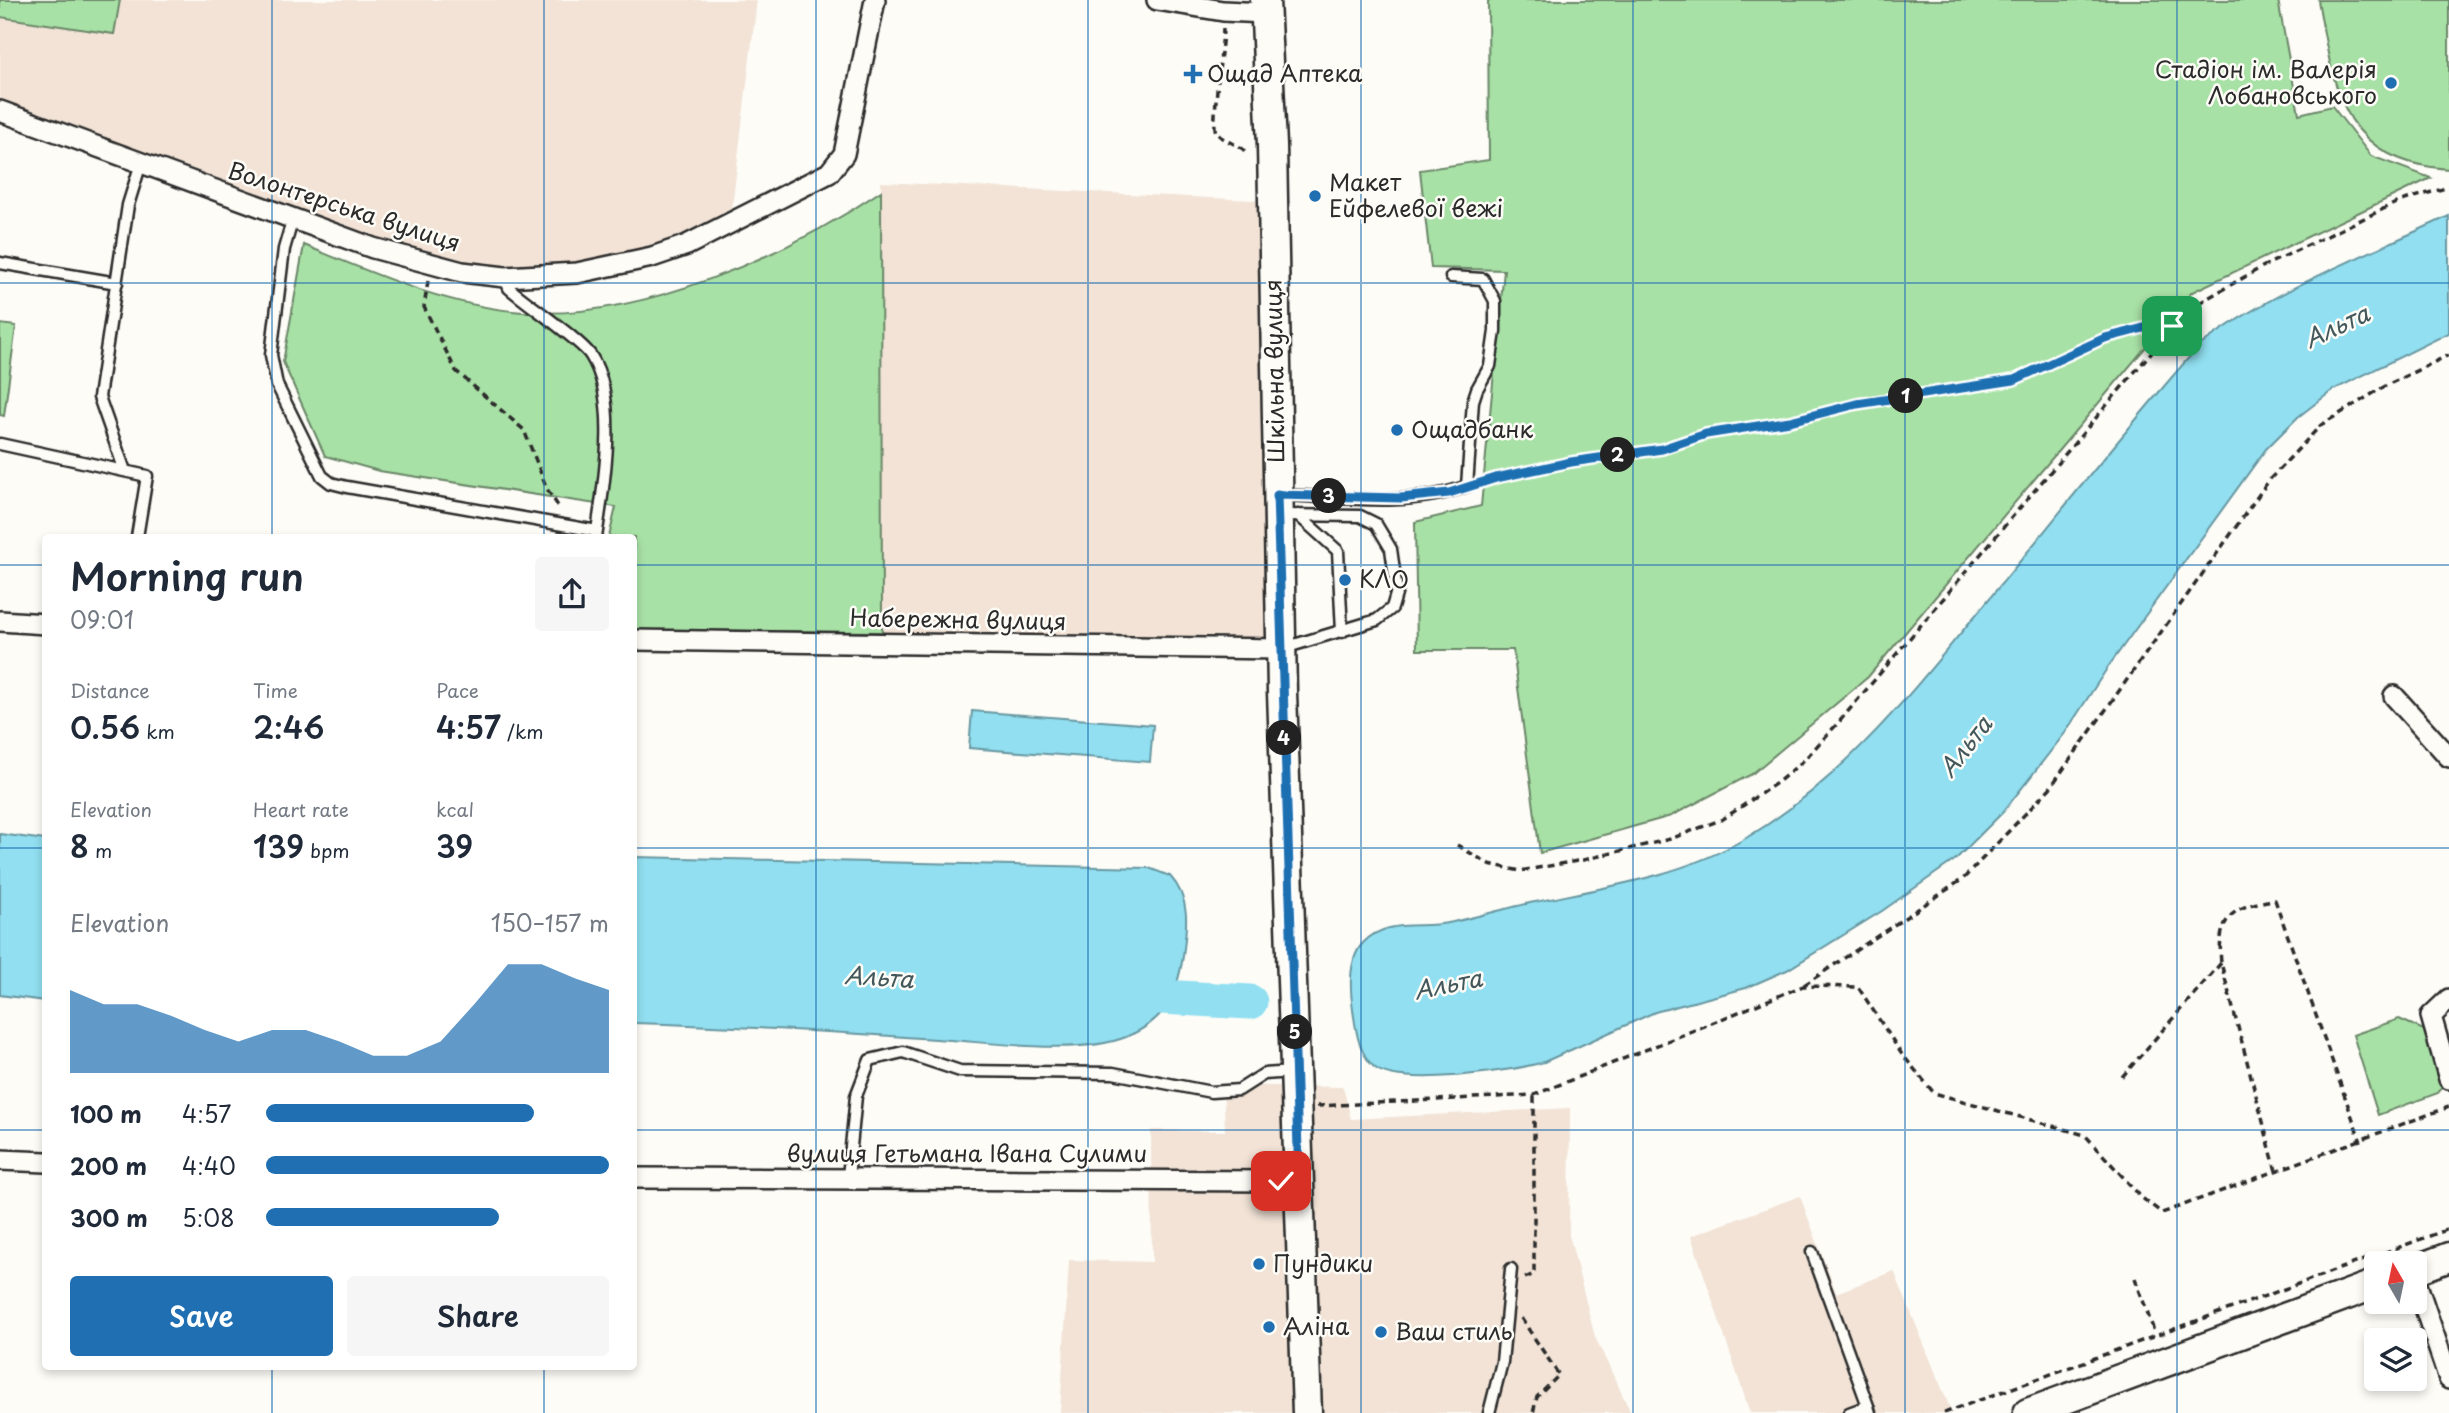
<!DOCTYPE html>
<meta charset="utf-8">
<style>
body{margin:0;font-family:"Playpen Sans",sans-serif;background:#f6f6f7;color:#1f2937;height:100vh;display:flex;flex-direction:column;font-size:26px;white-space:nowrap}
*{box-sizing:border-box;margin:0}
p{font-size:23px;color:#747a83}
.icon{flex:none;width:38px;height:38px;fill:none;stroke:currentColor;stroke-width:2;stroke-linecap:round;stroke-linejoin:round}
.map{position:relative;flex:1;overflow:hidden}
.side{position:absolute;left:42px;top:534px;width:595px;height:836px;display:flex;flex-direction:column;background:#fff;border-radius:7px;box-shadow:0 4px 10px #0003}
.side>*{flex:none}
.needle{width:46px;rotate:351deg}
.fabs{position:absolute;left:2364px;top:1251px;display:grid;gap:14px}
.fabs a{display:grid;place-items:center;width:63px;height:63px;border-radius:7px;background:#fff;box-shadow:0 4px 10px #0003;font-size:35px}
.pin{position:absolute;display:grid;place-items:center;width:60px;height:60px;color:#fff;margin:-30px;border-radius:14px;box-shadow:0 4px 10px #0006}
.km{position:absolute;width:35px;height:35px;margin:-18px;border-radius:50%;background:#222;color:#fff;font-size:19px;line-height:35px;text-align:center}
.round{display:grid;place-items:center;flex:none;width:74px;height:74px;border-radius:7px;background:#f6f6f7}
.overview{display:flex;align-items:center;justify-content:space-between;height:119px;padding:0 28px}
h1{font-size:38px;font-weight:600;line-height:52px}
.metrics{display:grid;grid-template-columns:repeat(3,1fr);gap:10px;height:119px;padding:7px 28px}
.metrics div{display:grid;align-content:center}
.metrics b{font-size:30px;font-weight:600}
.metrics small{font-size:19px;font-weight:400}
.metrics p{font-size:19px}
.chart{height:196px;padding:14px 28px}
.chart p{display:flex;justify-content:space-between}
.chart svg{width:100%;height:126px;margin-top:7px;fill:#1f6fb2;opacity:.7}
.action{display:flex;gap:14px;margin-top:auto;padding:14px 28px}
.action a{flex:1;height:80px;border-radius:7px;background:#1f6fb2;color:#fff;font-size:28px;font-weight:600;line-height:80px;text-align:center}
.action a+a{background:#f6f6f7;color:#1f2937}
ul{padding:0 28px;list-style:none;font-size:23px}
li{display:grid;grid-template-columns:112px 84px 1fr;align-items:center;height:52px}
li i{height:18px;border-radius:9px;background:#1f6fb2}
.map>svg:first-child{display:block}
.built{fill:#f2e3d6}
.green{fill:#a8e1a6;stroke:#6a8668;stroke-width:2}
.water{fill:#91dff0;stroke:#6897a1;stroke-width:2}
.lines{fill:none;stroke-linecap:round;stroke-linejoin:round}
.river{stroke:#91dff0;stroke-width:35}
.service-casing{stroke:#2b2b2b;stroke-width:15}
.minor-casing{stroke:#2b2b2b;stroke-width:24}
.secondary-casing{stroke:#2b2b2b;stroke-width:33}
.path{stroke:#2b2b2b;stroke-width:3.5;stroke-dasharray:7 5;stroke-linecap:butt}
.service{stroke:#fdfcf7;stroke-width:10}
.minor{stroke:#fdfcf7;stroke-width:19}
.secondary{stroke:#fdfcf7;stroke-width:28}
.route-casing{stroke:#fff;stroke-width:14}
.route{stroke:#1f6fb2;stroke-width:9}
.grid{fill:none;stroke:#1f6fb2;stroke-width:2;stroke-opacity:0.55}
.poi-dot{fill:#1f6fb2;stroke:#fdfcf7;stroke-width:2.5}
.labels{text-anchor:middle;stroke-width:5;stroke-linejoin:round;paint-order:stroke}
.poi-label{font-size:23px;fill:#2b2b2b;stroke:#fdfcf7;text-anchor:start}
.street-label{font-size:23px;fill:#2b2b2b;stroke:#fdfcf7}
.water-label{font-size:24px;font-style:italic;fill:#44585c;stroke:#fdfcf7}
</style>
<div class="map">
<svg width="2449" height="1413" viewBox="0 0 2449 1413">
<rect width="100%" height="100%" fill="#fdfcf7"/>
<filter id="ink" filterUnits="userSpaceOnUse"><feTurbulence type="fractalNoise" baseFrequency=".0143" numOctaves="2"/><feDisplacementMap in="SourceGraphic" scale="14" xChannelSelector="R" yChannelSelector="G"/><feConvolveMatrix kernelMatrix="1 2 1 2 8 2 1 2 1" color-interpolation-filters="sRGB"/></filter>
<g filter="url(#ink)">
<path class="built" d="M0,0H757L730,224L607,268L462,272L0,111Z
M881,182L1273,201L1281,649L882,644Z
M1223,1085L1343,1087L1351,1119L1570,1108L1569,1235L1595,1337L1631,1413H1060L1069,1260L1152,1262L1151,1130L1225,1131Z
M1800,1196L1836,1293L1894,1271L1952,1413H1750L1691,1236Z"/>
<path class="green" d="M0,0H120L114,34L0,17Z
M1488,0H2278L2299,114L2332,106L2371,156L2431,178L2192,292L1868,677L1752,774L1671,816L1540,853L1513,650H1417L1415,522L1481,506L1504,270L1431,268L1420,170L1489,160Z
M2318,0H2449V169C2340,161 2334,88 2318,0Z
M881,191L882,632L634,630V537H609L616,507L379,471L325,456L283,362L304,245C375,274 446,306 523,312C638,321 788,255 881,191Z
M0,324L16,326L4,416L0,415Z
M2399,1019L2426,1031L2443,1087L2438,1093L2378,1115L2353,1035Z"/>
<path class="water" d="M2449,216V333L2333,390L2298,417L2266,449L2108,667L2065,733L2003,812L1956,859L1882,911L1787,970L1746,988L1655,1012L1544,1062C1514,1071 1398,1088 1374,1067C1358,1052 1356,1030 1353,1010C1350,990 1348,959 1363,943C1386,918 1419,929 1448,923C1477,917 1506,908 1535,902C1607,887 1683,876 1746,838C1837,784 1903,703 1969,623C2046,531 2120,435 2199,346C2274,289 2365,256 2449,216Z
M972,711L1153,725L1150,762L969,748Z
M0,834L45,840V1001L0,995Z
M634,857L1149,868L1170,876C1191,899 1187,926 1183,956C1177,995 1165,1021 1126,1037C1079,1056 988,1042 936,1039C835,1032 734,1026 634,1023Z"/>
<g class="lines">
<path class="river" d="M1126,995L1250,1002"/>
<g class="service-casing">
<path id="service" d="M293,218L284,249L271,355L277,385L322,476L331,483L347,487L597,531L596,537
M0,263L117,283
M505,277L509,288C526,303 583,342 591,356C619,400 604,483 597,531
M0,444L147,476L137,537
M125,471L99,397L128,205L141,163
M1281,495C1342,497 1410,508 1467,486L1473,401L1477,389L1490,366L1495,331V301L1483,279L1451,277
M1282,515L1360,516L1376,524L1391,549L1397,591L1392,608L1377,620L1284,648
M1298,515L1338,551L1342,632
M848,1177L856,1096L870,1060L903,1052L960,1071L1113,1073L1211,1092L1239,1090L1264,1074L1292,1072
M1812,1252L1868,1406
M1489,1413L1502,1362L1511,1269
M1849,1413L1868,1406L1870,1413"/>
</g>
<g class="minor-casing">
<path id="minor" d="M1157,0L1223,11L1265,13
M0,111L373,248L462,272L505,277L577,273L652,257L687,245L829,173L844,154L875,0
M0,621L46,624
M634,640L1281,649
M2394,696L2449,757
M2449,999L2431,1016L2449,1079
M0,1160L46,1162
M634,1178L1299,1181
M2415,1279L2449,1379"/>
</g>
<g class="secondary-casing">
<path id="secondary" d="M1265,0L1272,145L1282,692L1307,1413
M2415,1270L2449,1257
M2028,1413L2376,1284"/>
</g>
<path class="path" d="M1223,28C1223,46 1211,124 1216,132C1223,142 1239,143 1247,153
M428,281L424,307L456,371L524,430L547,489L560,509
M1479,482L1571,462L1662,449L1706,434L1790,420L1857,404L2014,380L2105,338L2177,319
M1457,845L1489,864L1520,871L1583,860L1670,839L1723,819L1778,782L1803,761L1839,722L2187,310L2262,267L2398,202L2449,187
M1804,985L1963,879L2050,788L2270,479L2321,425L2387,385L2449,355
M2122,1077L2221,963
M1317,1106L1534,1095L1803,986L1858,987L1901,1053L1934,1093L2085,1135L2142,1198L2162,1213L2449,1107
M2276,1171L2221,963C2217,918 2230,906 2275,900L2361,1142
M1525,1278L1534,1274V1095
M2135,1278L2155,1334
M1521,1318L1559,1375L1537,1397L1533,1413
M1944,1413L2449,1229"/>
<use href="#service" class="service"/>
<use href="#minor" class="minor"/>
<use href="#secondary" class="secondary"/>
</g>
</g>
<g class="lines" filter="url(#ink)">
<g class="route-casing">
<path id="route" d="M1281,1181H1299L1277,495L1401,498L1449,493L1496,478L1571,462L1662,449L1706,434L1790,421L1857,404L2014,380L2105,338L2178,319L2172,326"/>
</g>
<use href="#route" class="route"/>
</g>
<path class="grid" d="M272,0V537M544,0V537M816,0V1413M1088,0V1413M1361,0V1413M1633,0V1413M1905,0V1413M2177,0V1413M0,283H2449M0,565H46M634,565H2449M0,848H46M634,848H2449M0,1130H46M634,1130H2449M272,1367V1413M544,1367V1413"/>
<g class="poi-dot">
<path d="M1189.5 63.5h7v7h7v7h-7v7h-7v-7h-7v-7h7z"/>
<circle cx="2391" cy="83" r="7"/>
<circle cx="1315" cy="196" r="7"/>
<circle cx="1397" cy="430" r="7"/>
<circle cx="1345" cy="580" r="7"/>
<circle cx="1259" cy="1264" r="7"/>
<circle cx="1269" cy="1327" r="7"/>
<circle cx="1381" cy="1332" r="7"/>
</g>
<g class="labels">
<g class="poi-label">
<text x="2377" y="78" text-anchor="end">Стадіон ім. Валерія<tspan x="2377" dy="26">Лобановського</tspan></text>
<text x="1207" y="82">Ощад Аптека</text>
<text x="1329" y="191">Макет<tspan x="1329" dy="26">Ейфелевої вежі</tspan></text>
<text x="1411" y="438">Ощадбанк</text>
<text x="1359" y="588">КЛО</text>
<text x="1273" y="1272">Пундики</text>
<text x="1283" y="1335">Аліна</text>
<text x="1395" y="1340">Ваш стиль</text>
</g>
<g class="street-label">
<text transform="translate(344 207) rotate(18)" y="8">Волонтерська вулиця</text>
<text transform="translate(1275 371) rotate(-91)" y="8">Шкільна вулиця</text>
<text transform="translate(958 620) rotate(1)" y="8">Набережна вулиця</text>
<text x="967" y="1162">вулиця Гетьмана Івана Сулими</text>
</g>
<g class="water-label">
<text transform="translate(2337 327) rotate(-25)" y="8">Альта</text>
<text transform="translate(1966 747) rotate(-52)" y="8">Альта</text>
<text transform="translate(879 978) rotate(4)" y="8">Альта</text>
<text transform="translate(1448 985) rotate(-11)" y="8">Альта</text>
</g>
</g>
</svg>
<div class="fabs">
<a><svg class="needle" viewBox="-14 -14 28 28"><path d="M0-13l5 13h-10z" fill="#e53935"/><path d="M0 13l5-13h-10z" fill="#747a83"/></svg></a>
<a><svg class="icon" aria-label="layers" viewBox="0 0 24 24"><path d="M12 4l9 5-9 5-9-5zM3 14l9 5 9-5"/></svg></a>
</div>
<div class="pin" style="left:2172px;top:326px;background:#1e9e55"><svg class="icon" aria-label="arrive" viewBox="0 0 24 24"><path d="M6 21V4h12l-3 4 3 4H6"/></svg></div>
<div class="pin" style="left:1281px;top:1181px;background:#d93025"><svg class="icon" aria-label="check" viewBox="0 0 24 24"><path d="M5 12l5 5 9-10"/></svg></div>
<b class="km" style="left:1906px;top:396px">1</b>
<b class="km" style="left:1618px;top:455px">2</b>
<b class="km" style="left:1329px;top:496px">3</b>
<b class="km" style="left:1284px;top:738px">4</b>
<b class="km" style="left:1295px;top:1032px">5</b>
<section class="side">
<div class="overview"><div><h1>Morning run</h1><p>09:01</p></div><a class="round"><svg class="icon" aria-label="share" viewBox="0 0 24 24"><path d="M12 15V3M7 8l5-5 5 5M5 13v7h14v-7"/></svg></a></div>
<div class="metrics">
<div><p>Distance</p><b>0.56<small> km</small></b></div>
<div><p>Time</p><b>2:46</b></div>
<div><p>Pace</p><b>4:57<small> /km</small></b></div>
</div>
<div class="metrics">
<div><p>Elevation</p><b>8<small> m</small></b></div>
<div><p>Heart rate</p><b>139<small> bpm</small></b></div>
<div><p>kcal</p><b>39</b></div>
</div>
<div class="chart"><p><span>Elevation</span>150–157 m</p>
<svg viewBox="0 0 160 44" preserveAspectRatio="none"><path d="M0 44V15L10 20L20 20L30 24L40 29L50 33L60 29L70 29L80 33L90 38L100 38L110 33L120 20L130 6L140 6L150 11L160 15V44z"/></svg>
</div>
<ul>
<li><b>100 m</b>4:57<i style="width:78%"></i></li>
<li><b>200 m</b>4:40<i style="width:100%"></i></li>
<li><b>300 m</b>5:08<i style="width:68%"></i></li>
</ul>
<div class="action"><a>Save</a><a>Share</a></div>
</section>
</div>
